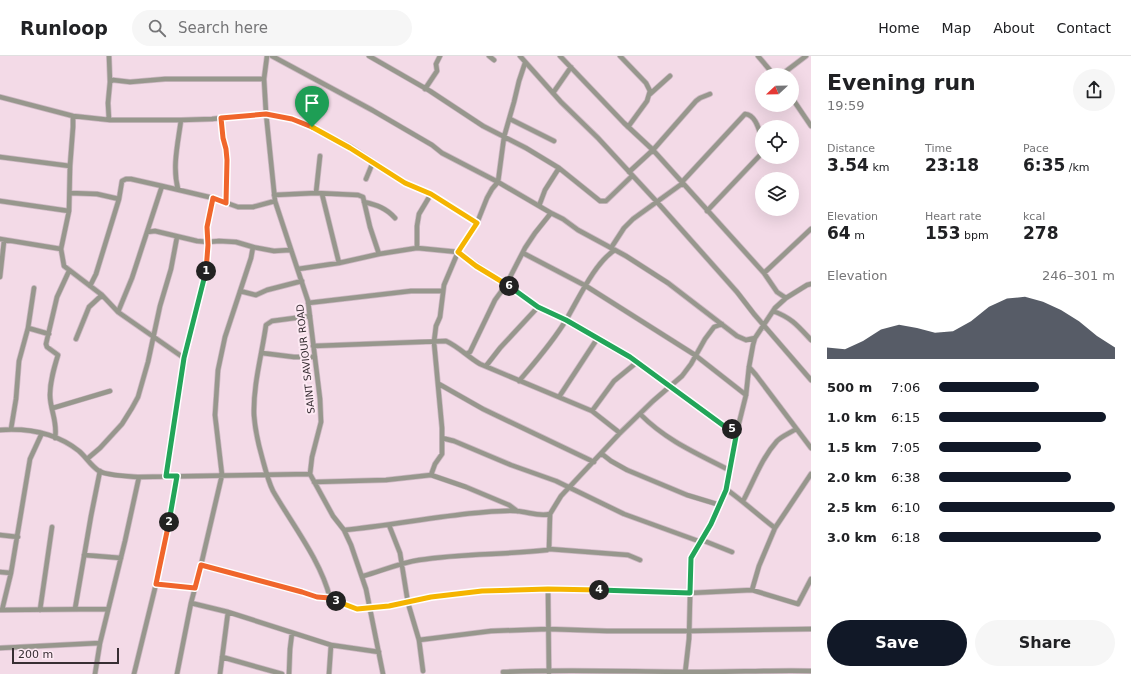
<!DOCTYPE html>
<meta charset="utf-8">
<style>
body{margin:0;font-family:"DejaVu Sans",sans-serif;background:#f6f6f6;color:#202124;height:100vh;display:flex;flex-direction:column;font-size:15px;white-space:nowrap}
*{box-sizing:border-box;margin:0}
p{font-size:13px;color:#757577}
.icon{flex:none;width:22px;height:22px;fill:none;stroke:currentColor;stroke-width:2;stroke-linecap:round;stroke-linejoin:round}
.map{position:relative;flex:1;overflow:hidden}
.side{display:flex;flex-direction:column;background:#fff;width:320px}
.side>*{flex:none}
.needle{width:26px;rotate:248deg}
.fabs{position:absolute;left:755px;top:12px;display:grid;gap:8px}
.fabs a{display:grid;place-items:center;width:44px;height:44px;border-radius:50%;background:#fff;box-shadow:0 4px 16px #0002;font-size:20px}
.scale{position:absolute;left:12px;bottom:10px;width:107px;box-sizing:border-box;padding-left:4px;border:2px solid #372e33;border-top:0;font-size:11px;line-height:14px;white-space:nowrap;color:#372e33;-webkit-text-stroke:3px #fde9f3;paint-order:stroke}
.pin{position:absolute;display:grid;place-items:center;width:34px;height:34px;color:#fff;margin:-41px -17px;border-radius:50% 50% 50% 0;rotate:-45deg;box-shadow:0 0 4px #0007}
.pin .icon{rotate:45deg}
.km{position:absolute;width:20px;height:20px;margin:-10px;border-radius:50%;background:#222;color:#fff;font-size:11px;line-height:20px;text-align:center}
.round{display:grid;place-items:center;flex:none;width:42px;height:42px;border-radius:21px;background:#f6f6f6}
.overview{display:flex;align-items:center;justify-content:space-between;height:68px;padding:0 16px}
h1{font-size:22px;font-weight:800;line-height:30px}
.metrics{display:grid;grid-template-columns:repeat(3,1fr);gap:6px;height:68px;padding:4px 16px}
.metrics div{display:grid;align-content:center}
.metrics b{font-size:17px;font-weight:800}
.metrics small{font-size:11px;font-weight:400}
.metrics p{font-size:11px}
.chart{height:112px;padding:8px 16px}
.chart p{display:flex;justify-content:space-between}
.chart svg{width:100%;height:72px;margin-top:4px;fill:#111827;opacity:.7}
.action{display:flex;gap:8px;margin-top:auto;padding:8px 16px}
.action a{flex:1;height:46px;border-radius:24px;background:#111827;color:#fff;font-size:16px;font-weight:800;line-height:46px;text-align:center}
.action a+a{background:#f6f6f6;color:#202124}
ul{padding:0 16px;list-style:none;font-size:13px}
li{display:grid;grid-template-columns:64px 48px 1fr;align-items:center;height:30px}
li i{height:10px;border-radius:5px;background:#111827}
header{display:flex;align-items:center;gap:24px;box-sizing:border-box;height:56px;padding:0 20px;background:#fff;border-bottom:1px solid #e0e0e0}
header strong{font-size:19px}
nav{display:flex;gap:22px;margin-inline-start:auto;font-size:14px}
.search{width:280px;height:36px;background:#f6f6f6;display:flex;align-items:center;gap:10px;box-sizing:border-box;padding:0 14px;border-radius:22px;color:#757577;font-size:15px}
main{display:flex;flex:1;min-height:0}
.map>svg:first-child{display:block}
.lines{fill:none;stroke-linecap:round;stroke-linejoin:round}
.minor-casing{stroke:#cdb8c3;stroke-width:6}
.minor{stroke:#97978d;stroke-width:4.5}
.split-1-casing{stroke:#fff;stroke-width:8}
.split-2-casing{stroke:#fff;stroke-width:8}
.split-3-casing{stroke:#fff;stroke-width:8}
.split-4-casing{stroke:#fff;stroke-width:8}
.split-5-casing{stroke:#fff;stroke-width:8}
.split-6-casing{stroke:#fff;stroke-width:8}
.split-7-casing{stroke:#fff;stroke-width:8}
.split-1{stroke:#f0652b;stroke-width:5}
.split-2{stroke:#22a559;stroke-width:5}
.split-3{stroke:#f0652b;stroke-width:5}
.split-4{stroke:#f5b400;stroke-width:5}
.split-5{stroke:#22a559;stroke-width:5}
.split-6{stroke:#22a559;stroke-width:5}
.split-7{stroke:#f5b400;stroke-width:5}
.labels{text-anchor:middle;stroke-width:4;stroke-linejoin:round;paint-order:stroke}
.street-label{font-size:10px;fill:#372e33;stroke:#fde9f3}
</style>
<header>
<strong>Runloop</strong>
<div class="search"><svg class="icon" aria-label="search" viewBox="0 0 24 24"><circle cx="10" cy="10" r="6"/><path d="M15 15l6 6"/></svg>Search here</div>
<nav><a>Home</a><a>Map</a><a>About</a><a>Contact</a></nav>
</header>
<main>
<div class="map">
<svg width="811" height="618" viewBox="0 0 811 618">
<rect width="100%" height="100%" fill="#f3dae7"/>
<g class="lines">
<g class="minor-casing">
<path id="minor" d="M109,0L110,26
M267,0L264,23L266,57L275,145L308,245L320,343L321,366L312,401L310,418L333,460L344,474L351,489L366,533L383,618
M272,0L372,54L432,89L442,97L498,126L551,157L563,163L578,174L626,200L668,227L737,280L746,284L755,282
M369,0L430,35L483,70L526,92L559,112L600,145H606L632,120
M489,0L494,4
M520,0L561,46L598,82L657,146L737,236L754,258L811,324
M560,0L624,67L653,94L764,217L777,236L786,242
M620,0L646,27L650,35L647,45L628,71
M758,0L774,19
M781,19L806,0
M425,33L437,15L436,8L440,0
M553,37L571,11
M650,38L670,20
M0,41L73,60L110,64H181L212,63L266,57L292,63L311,71L351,91L405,127L431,138L477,167
M792,42L811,70
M73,60V71L70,110L69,155L61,193L64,210L102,239L118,256L184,302
M221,62L223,82L226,93L227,104L226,147
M510,63L554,85
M109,64L108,47L110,26L113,24L130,26L165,23H264
M0,101L70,110
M629,116L653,94L696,45L700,42L710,38
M366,123L373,106
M682,126L745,58C756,59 759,74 762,83
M178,133C172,111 178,87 181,64
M70,137L97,138L119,143
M316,137L320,100
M322,138L339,207
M274,139L316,137L358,139L363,141L370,171L379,198
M0,145L69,155
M364,146C377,149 386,152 395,162
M539,150L545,134L559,112
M707,155L762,97
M147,176L155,175L197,185L208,186L219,185L236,186L253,191
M0,183L61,193
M417,192V170L419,158L431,138
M611,192L624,172L633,163L683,127
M523,197L586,230L695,299L746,339
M298,213L339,207L379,198L417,192L458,196L538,251L566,264L630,301L724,370L737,375
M764,217L811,173
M0,221L4,185
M90,230L96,218L119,143L122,125L126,123H131L162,130
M240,235L256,239L267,234L302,225
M308,247L411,235H443
M773,255C792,262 798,270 811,284
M118,256L132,222L162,130L213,142L238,151H253L275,145
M310,260L272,265L266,269C262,298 253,329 254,359C255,373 258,387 262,401C265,412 268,425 273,435C292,468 321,505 330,542L345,549L357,553L389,550L431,541L482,535L548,533
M28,272L34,232
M76,283L89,251L102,239
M313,290L446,285C459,291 468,301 480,308L592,355L620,377
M262,297L294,301H315
M466,298L470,296L495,244L506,229L525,192L535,177L551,157
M486,310L500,292L538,251
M749,311L756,319L811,392
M519,325C536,305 553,286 566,264C578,244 595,206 615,194
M439,328L483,353L594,406
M559,341L597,283
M53,352L110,335
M592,355L614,325L636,307
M640,358C667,385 696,397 729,414
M11,373L16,343L19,305L28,272L49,278
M0,374C28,372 56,377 79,395C86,401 91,410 99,415C108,420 129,420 139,421L310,418
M55,382C58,366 50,354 50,339C50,325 54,312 58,299L47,291L46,288L57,241L69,215
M442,382L454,385L511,409L556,425L624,458L701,486
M602,398L611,405L627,414L687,439L720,449
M87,403L100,392L122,368L132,352L138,341L148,306L160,250L171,213L177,181
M431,419L435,408L442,398V372L434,286L436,270L440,261L444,229L458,196L477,167L487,142L492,133L498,126L504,81L514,46L519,25L525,7
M166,420L184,302L207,213L208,189L207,171L213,142
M314,426L386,424L431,419L466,431L509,449L517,455
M726,433C743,445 758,459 775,472
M743,445C754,425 761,403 777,385C782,380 790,377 796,373
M389,469L400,497L408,547L419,584L423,615
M344,474C388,470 431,461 475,457C488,456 504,454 517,455C529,456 539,461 550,458L561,440L620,377L653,345L682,320L691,308L705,283L714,271L722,268
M0,479L18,481
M702,484L732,496
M549,493L550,458
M84,499L121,502
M201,509L302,536L317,541L330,542
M0,516L11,517
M363,520C381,515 400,507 419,504C461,497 505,499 547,494L549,493L628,499L640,504
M156,528L195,532
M752,534L759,510L775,472L811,418
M191,547L228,556L331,589L379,596
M75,553L91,460L100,415
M0,554L107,553
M2,554L11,517L30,403L42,377
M40,554L52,471
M419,584L491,575L548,573L607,575H689L811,573
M0,592L100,587
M222,601L282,618
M503,616C569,613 635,616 701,616C738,616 774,614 811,615
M95,618L100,587L125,485L139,421
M134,618L157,524L177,420
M177,618L191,547L201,509L222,419L215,359L218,314L225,281L251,202L253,191L274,195L290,194
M220,618L228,556
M289,618L290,593L292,577
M329,618L331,589
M549,618L548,533L690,537L752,534L798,548L811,523
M685,618L689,583L691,502L711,468L726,433L737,375L746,339L749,311L753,289L755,282L775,252L786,242L807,229L811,228"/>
</g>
<use href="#minor" class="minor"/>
</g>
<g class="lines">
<g class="split-1-casing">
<path id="split-1" d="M206,215L208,189L207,171L213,142L226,147L227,104L226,93L223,82L221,62L266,58L292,63L312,71"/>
</g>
<g class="split-2-casing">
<path id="split-2" d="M169,466L177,420H166L184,302L206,215"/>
</g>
<g class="split-3-casing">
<path id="split-3" d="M169,466L156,528L195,532L201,509L302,536L317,541L330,542L336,545"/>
</g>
<g class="split-4-casing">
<path id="split-4" d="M336,545L357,553L389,550L431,541L482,535L548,533L599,534"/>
</g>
<g class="split-5-casing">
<path id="split-5" d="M599,534L690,537L691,502L711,468L726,434L737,375L732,373"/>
</g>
<g class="split-6-casing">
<path id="split-6" d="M509,230L538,251L566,264L630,301L724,370L732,373"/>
</g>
<g class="split-7-casing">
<path id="split-7" d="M312,71L350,92L405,127L431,138L477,167L458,196L476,210L509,230"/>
</g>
<use href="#split-1" class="split-1"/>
<use href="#split-2" class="split-2"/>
<use href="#split-3" class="split-3"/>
<use href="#split-4" class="split-4"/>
<use href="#split-5" class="split-5"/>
<use href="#split-6" class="split-6"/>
<use href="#split-7" class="split-7"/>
</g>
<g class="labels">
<g class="street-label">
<text transform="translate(305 303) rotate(-96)" y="4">SAINT SAVIOUR ROAD</text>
</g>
</g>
</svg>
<div class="fabs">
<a><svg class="needle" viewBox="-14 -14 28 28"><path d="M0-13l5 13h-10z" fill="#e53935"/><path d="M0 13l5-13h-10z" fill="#757577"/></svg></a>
<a><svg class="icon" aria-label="locate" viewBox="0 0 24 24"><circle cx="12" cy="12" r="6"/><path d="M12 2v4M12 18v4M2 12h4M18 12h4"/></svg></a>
<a><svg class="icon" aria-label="layers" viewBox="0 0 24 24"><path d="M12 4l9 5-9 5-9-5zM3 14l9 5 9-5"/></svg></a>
</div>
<div class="scale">200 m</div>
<div class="pin" style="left:312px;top:71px;background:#1e9e55"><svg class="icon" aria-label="arrive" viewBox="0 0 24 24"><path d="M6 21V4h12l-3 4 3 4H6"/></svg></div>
<b class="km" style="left:206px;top:215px">1</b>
<b class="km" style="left:169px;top:466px">2</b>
<b class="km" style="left:336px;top:545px">3</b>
<b class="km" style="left:599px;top:534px">4</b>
<b class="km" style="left:732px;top:373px">5</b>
<b class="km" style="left:509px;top:230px">6</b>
</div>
<section class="side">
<div class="overview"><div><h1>Evening run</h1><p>19:59</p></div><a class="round"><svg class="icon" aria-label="share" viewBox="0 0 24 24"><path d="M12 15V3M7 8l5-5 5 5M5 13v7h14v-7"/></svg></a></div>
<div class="metrics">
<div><p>Distance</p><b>3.54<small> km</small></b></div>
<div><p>Time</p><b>23:18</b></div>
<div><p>Pace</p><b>6:35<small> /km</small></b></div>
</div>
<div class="metrics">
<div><p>Elevation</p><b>64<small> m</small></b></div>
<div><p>Heart rate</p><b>153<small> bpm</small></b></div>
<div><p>kcal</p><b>278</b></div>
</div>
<div class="chart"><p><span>Elevation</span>246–301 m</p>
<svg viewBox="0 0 160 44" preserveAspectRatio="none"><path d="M0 44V37L10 38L20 33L30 26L40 23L50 25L60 28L70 27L80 21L90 12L100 7L110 6L120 9L130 14L140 21L150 30L160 37V44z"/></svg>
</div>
<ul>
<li><b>500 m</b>7:06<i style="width:57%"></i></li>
<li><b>1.0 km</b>6:15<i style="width:95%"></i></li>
<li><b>1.5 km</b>7:05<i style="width:58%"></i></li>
<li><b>2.0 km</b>6:38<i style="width:75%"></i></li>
<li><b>2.5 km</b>6:10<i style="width:100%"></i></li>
<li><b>3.0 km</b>6:18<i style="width:92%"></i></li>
</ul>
<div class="action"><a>Save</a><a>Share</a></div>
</section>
</main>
